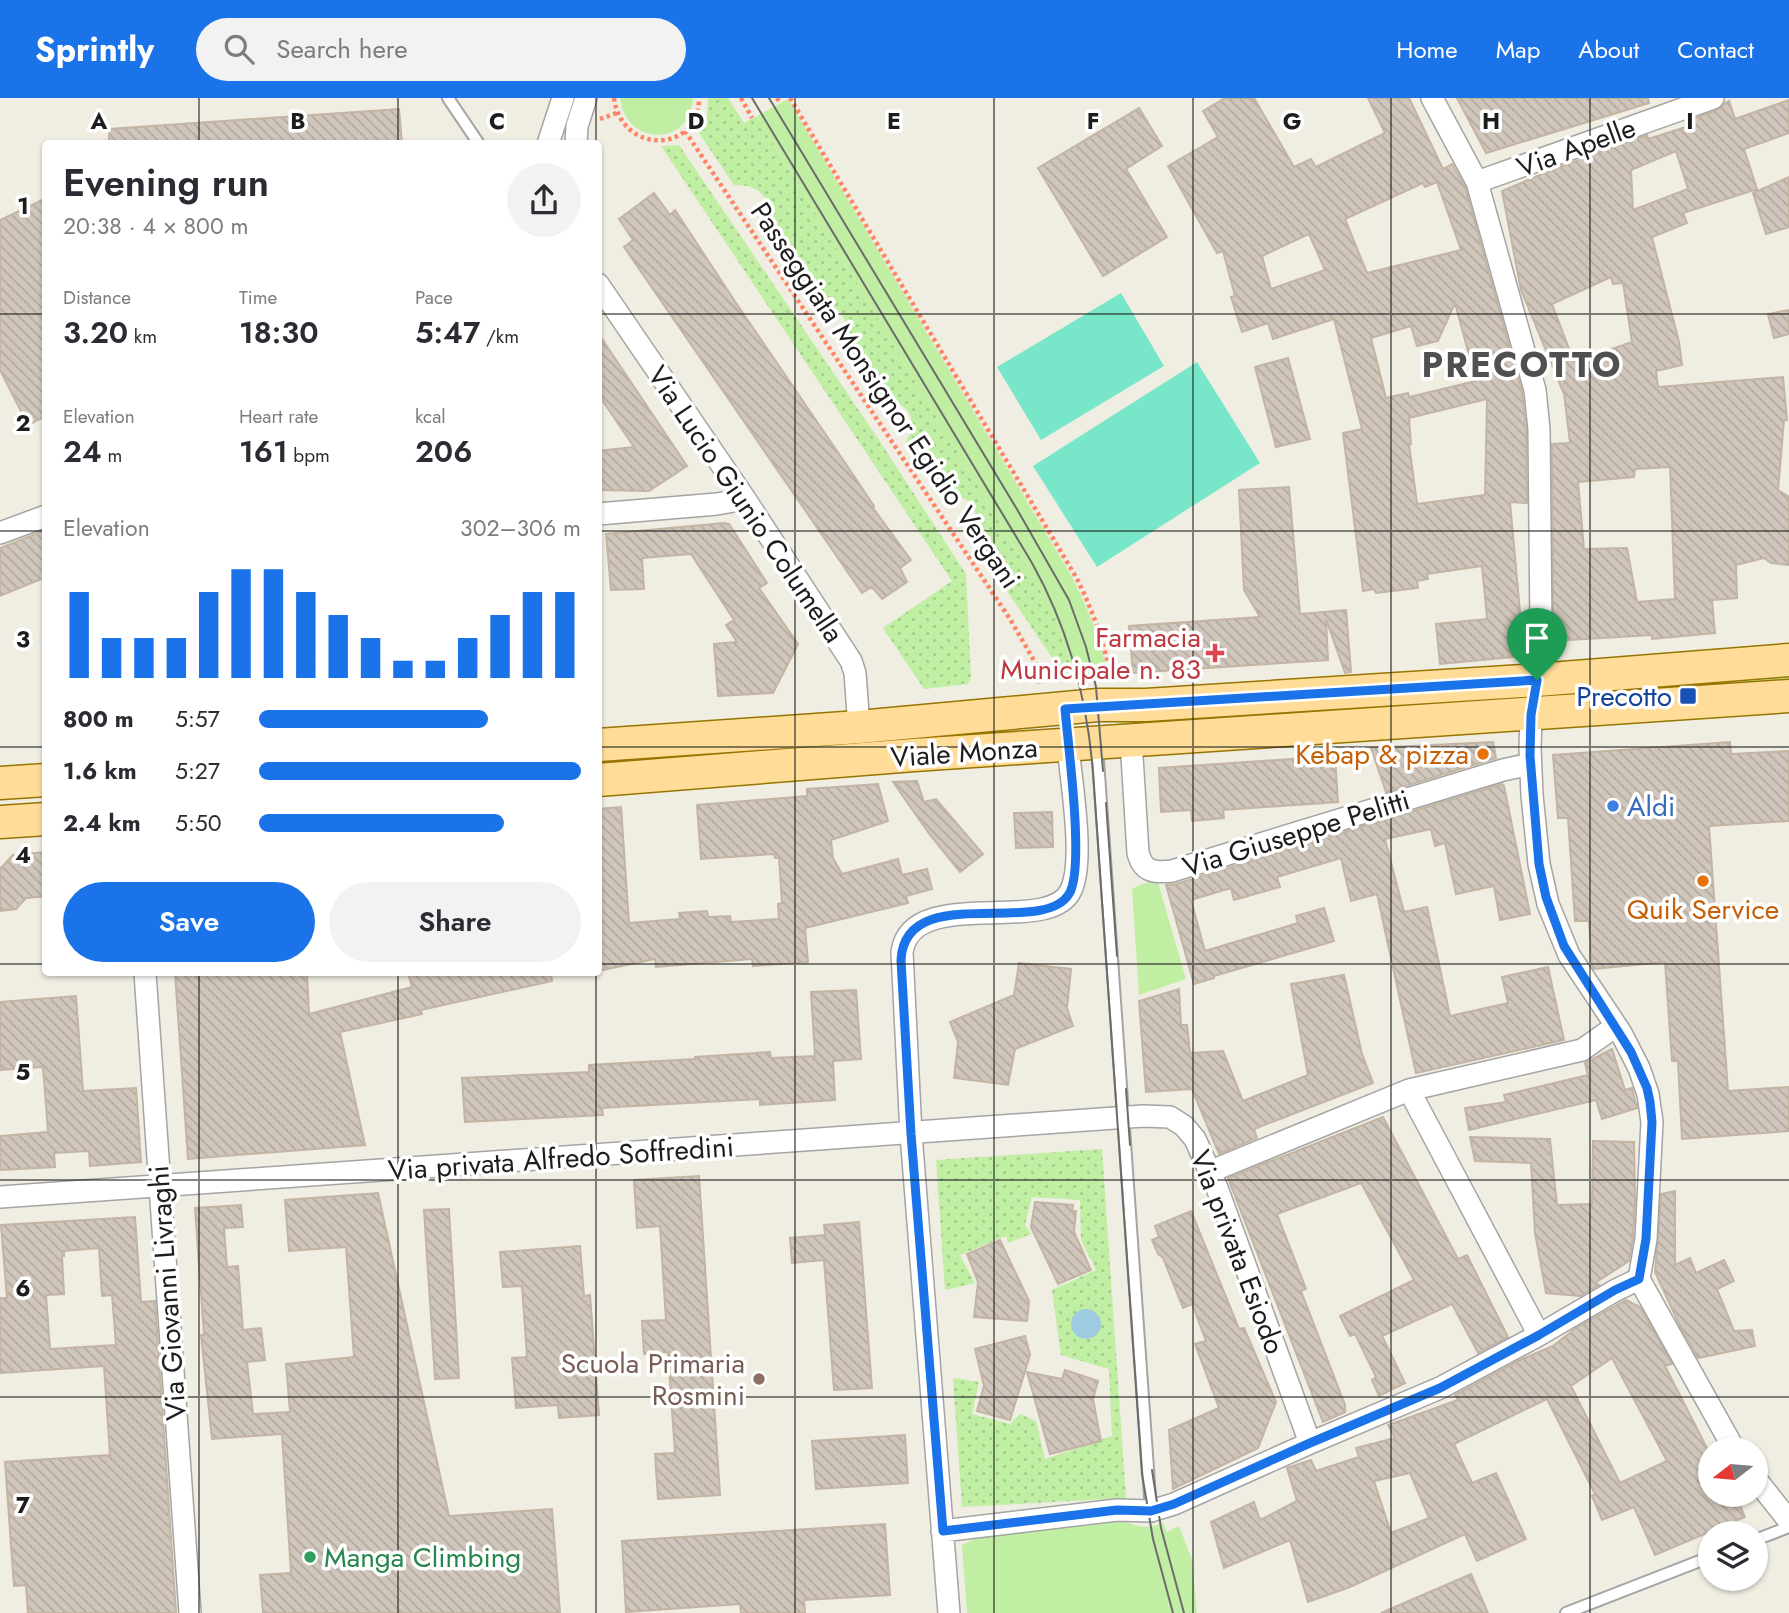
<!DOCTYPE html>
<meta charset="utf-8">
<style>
body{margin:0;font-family:Jost,sans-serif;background:#f2f2f3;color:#2b2b33;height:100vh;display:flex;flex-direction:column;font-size:26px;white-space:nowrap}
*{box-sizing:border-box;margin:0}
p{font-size:23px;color:#7c7c81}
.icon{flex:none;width:38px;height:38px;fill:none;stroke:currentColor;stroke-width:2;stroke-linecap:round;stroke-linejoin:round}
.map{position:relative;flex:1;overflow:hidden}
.details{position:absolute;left:42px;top:42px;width:560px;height:836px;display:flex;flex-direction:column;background:#fff;border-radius:7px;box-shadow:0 2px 5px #0004}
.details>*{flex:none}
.needle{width:46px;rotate:254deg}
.controls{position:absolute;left:1698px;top:1339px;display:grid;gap:14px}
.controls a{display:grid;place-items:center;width:70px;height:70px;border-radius:50%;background:#fff;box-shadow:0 2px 5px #0004;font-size:35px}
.pin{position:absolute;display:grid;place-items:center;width:60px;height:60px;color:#fff;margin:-72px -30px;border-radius:50% 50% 50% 0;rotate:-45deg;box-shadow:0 0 7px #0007}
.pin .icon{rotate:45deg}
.round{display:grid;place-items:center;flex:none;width:74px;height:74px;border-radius:37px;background:#f2f2f3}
.headline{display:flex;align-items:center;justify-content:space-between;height:119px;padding:0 21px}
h1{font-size:38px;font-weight:600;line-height:52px}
.metrics{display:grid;grid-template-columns:repeat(3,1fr);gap:10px;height:119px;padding:7px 21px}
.metrics div{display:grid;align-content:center}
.metrics b{font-size:30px;font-weight:600}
.metrics small{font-size:19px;font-weight:400}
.metrics p{font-size:19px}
.chart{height:196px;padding:14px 21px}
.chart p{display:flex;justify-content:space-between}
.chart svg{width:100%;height:126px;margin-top:7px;stroke:#1a73e8;stroke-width:6}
.primary-button{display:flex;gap:14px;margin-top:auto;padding:14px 21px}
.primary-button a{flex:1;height:80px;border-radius:42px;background:#1a73e8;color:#fff;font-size:28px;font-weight:600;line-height:80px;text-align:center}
.primary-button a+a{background:#f2f2f3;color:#2b2b33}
ul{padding:0 21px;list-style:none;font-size:23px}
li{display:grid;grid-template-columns:112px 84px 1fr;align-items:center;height:52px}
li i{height:18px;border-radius:9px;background:#1a73e8}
header{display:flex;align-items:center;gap:42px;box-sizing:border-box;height:98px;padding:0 35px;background:#1a73e8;color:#fff}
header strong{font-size:33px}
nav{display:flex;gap:38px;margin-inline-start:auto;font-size:24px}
.search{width:490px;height:63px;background:#f2f2f3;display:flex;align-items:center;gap:18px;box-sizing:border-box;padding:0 24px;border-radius:38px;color:#7c7c81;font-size:26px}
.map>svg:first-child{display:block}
.grass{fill:#c0efa3}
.garden{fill:url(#garden-dots)}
.pitch{fill:#78e6c8}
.water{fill:#9ecbe2}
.building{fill:url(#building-back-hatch);stroke:#c3b4a3;stroke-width:2;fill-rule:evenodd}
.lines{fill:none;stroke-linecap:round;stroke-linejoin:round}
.lane-casing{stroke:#a4a4a4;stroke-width:14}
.street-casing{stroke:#a4a4a4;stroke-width:24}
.primary-casing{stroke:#977500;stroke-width:35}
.path{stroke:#ff8464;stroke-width:4.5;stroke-dasharray:3.5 3.5;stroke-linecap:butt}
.lane{stroke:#fff;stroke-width:10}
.street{stroke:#fff;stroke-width:21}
.primary{stroke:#ffdd98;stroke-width:32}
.tram{stroke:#6b6b6b;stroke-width:2}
.route-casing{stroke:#fff;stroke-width:14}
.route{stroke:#1a73e8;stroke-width:9}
.grid{fill:none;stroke:#1d1d1d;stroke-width:2;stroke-opacity:0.55}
.health-dot{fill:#e0444e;stroke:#fff;stroke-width:2.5}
.transit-dot{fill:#1a4fb4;stroke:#fff;stroke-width:2.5}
.food-dot{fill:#e8710a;stroke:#fff;stroke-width:2.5}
.shop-dot{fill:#3f7fe0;stroke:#fff;stroke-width:2.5}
.education-dot{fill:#8d6e63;stroke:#fff;stroke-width:2.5}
.leisure-dot{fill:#2e9e5b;stroke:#fff;stroke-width:2.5}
.labels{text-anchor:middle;stroke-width:7;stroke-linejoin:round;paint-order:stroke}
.street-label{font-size:28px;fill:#1d1d1d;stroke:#fff}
.health-label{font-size:28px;fill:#be3a42;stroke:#fff;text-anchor:end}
.transit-label{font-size:28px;fill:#164399;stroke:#fff;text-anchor:end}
.food-label{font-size:28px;fill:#c56008;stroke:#fff;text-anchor:end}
.shop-label{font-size:28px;fill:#366cbe;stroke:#fff;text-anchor:start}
.education-label{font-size:28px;fill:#785e54;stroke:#fff;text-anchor:end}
.leisure-label{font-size:28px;fill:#27864d;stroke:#fff;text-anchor:start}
.district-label{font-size:35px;font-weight:bold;letter-spacing:2px;fill:#505050;stroke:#fff}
.grid-label{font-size:23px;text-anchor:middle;font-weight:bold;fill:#1d1d1d;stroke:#fff;stroke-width:7;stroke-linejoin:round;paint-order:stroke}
</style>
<header>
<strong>Sprintly</strong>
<div class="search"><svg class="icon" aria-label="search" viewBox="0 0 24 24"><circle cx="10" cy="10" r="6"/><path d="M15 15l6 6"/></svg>Search here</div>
<nav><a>Home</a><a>Map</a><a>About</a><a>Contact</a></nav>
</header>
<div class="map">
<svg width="1789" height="1515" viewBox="0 0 1789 1515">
<defs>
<pattern id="garden-dots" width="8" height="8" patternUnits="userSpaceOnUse" patternTransform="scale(1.75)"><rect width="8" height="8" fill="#c0efa3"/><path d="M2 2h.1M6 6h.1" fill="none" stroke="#a5cc8c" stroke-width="1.8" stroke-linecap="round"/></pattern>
<pattern id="building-back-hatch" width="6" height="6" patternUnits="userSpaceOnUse" patternTransform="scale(1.75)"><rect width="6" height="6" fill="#d0c6bb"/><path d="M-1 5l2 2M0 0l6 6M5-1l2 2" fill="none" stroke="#b2aaa0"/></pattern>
</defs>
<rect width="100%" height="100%" fill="#f0ede2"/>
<path class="grass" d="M620,0H693C692,48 626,50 620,0Z
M788,1L1072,479C1088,510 1100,541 1108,576L1075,579L1057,523L1047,504L757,18Z
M1789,576V585L1587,599V591Z
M1352,607L1355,609V613L1118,632V624Z
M1039,631V638L599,669V661Z
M1157,781L1186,881L1139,897L1132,792L1137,788Z
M1119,1419C1135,1429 1145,1432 1163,1425L1167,1434L1179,1428L1192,1462L1197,1515H967L962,1447L1010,1425Z"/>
<path class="garden" d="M708,0H728L744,25L757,18L1047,504L1057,523L1075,579L1063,575L1053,561L971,440C985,416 970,393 942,398L906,344C920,320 906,300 879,303L844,249C853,224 841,204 814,207L763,132C775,105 764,86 734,87L697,32L707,18Z
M679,47L879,342L966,476L971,580L968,586L924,591L883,530L952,483L661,48Z
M1102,1051L1126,1400L962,1409L953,1280L979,1284L972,1316L1010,1326L1020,1316L1036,1323L1045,1361L1112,1338L1109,1271L1061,1257L1052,1192L1096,1172L1081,1142L1080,1102L1032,1099L1025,1127L1031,1136L1008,1145L1006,1138L960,1157L975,1185L945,1192L936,1062Z"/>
<path class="pitch" d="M1121,195L1164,268L1041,342L997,269Z
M1197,264L1260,365L1097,469L1033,368Z"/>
<path class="water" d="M1071 1226a15 15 0 1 1 30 0a15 15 0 1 1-30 0Z"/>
<path class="building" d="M1225,0H1254L1294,69L1311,61L1316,69L1385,35L1368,0H1409L1443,71L1452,66L1465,89L1522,294L1526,330L1527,405L1510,404L1524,558L1440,566L1436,526L1487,521L1482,468L1427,476L1428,481L1417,483L1418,490L1376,495L1374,491L1363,493L1343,335L1362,331L1334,221L1273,241L1268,225L1242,234L1231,199L1235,198L1223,153L1217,155L1168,68L1218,39L1203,13ZM1437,84L1461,152L1367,175L1345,121L1423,85L1425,89ZM1309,136L1325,172L1271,191L1262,158ZM1455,205L1476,283L1409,299L1408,295L1386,300L1371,240L1411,228L1417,248L1438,243ZM1487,301L1485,397L1417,406L1409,346H1411L1409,320Z
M1457,0H1648L1649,5L1486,55Z
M1789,2V35L1744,51L1757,91L1683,115L1687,125L1652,139L1679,244L1682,267L1656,273L1658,289L1783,279L1787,322H1784L1778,392L1789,399V467L1771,465L1764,460L1736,467L1737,500L1712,502L1715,535L1652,541V537L1553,543L1552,346L1570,345L1564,296L1521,192L1502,93L1554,71L1647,37L1648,41L1686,29L1685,24L1717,12L1725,5L1729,3L1735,21ZM1676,53L1688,91L1633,112L1631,72ZM1611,179L1613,186L1623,185L1632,244L1574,264L1552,206ZM1670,369L1675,501L1637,504L1627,450L1584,451L1578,384L1634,379L1635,371Z
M1139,10L1162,48L1126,71L1167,139L1103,178L1038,70Z
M399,11L402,46H109V31Z
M1789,79V129L1766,136L1753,95Z
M654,95L670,117L675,112L734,202L852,375L874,408L873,410L911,462L900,470L907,484L882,501L872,489L862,495L624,149L633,142L619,121Z
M46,100V318L28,327L0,272V122Z
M1789,212V236L1774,240L1768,216Z
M598,235L687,368L649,393L598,392V353L634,349L598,296Z
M1288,260L1310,341L1276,349L1255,269Z
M1289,389L1300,516L1346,512L1351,574L1345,575L1326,521L1328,562L1133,575L1129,528L1260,519L1244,492L1239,392Z
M724,425L729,426L767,485L759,490L798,546L773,595L718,598L714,546L737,544L726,527L734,522L691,456L642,460L644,491L611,492L606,436Z
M46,432V479L0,498V450Z
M1493,644L1496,660L1386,694L1371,650Z
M1730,644L1731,656L1789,653V723L1709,728L1728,993L1789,989V1033L1682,1041L1678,963H1672L1665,864L1594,871L1592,868L1589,823H1575L1568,720H1558L1553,657Z
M1335,658L1338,704L1223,712L1224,720L1192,723L1191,712L1161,714L1159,670Z
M917,683L924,704L936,701L983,756L960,774L930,737L893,684Z
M878,686L888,723L831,742L833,760L842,776L898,761L902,777L927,771L932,791L906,798L908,805L805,830L808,864L753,868L752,861L656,869L655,861L598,873V711L621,709L629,825L680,821L679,815L707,813L708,819L730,818L731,824L779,821L778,806L782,805L779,760H775L774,756L701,761L697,707L807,698V691Z
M1502,686L1504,688L1530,816L1500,822L1494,788L1456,796L1445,745L1435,748L1431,731L1385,741L1404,814L1427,809L1450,918L1508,905L1502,879L1548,869L1564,942L1416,975L1377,796L1351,803L1341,760L1277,779L1280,789L1234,802L1231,790L1191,802L1205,853L1298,825L1296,818L1324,810L1334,843L1214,878V880L1194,886L1166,787L1176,786Z
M1052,714L1053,749L1016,750L1014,715Z
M46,754V798L26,800L16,811L0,813V771L13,757Z
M1019,865L1071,871L1067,910L1073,928L1015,951L1008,987L954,980L958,944L950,924L1014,897Z
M175,875H307L309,916L412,889L408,875H551L552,883L421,912L422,916L340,934L365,1047L188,1061Z
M1344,877L1362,956L1373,985L1254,1031L1257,1040L1219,1056L1192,991L1146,994L1139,903L1179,891L1181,927H1187L1190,955L1223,953L1243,1003L1308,977L1291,886Z
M856,892L861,961L833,963L835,1002L760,1007V1001L634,1008L602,1010L603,1017L465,1024L462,980L589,974V967L695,961V959L770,954L771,960L815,958L811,894Z
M76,898L83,993L136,990L141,1064L90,1068L89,1053L54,1055L55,1069L0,1072V1038L48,1034L43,969L0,972V904Z
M1612,951L1625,992L1632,990L1637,1010L1602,1021L1596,1002L1469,1032L1465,1010L1506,1004L1504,997L1588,977L1585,965Z
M1383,1019L1458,1161L1467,1157L1508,1239L1478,1255L1452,1206L1382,1238L1405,1285L1379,1298L1372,1282L1376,1279L1355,1236L1350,1238L1340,1218L1414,1182L1361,1085L1277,1116L1306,1191L1301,1193L1345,1307V1314L1323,1324L1228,1080Z
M1470,1039L1550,1041L1557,1107L1592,1106L1593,1043L1634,1044L1635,1104L1633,1140L1629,1163L1595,1185L1599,1187L1580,1198L1546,1195L1535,1135L1531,1065L1475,1063Z
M699,1078L720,1397L658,1401L655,1356L675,1355L668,1254L644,1256L642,1223L666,1222L660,1128L637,1130L634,1082Z
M1675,1093V1167L1690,1160L1696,1175L1724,1162L1734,1183L1717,1191L1734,1233L1752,1232L1755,1248L1698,1260L1679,1226L1655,1174L1661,1096Z
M378,1095L449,1418L552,1411L560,1515H263L260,1477L291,1475L282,1336L212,1341L201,1237H204L195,1110L241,1107L243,1129L224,1130L227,1169L238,1168L243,1232L261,1230L265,1262L247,1264L253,1316L290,1314L286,1266L354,1259L346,1149L289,1153L285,1102Z
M1035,1104L1073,1107L1072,1113H1076L1074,1134L1091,1172L1058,1186L1031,1129Z
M449,1111L459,1280L435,1281L424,1112Z
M1191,1113L1239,1231L1244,1230L1276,1304L1258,1350L1173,1391L1169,1332L1219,1310L1195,1246L1206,1243L1192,1206L1183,1210L1163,1160L1158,1156L1152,1142L1159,1139L1155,1128Z
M135,1119L141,1204L155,1203L176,1515H28L26,1487L14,1488L5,1364L110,1357L104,1268L0,1275V1200H7L1,1127ZM99,1150L102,1198L112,1197L116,1247L50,1251L46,1197L64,1196L62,1158H64V1153Z
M859,1124L872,1290L834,1292L824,1162L792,1165L790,1140L825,1137L824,1127Z
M1000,1142L1029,1203L1027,1223L974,1219L978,1184L967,1156Z
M580,1148L584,1198L590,1197L599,1317L559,1320L558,1307L516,1310L512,1260L527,1259L522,1188L503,1189L500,1154Z
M1626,1202L1640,1209L1672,1266L1665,1268L1710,1356V1396H1735L1745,1419L1655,1457L1634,1409L1602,1422L1592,1398L1595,1396L1547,1301L1454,1346L1472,1385L1496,1375L1526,1441L1477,1463L1465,1436L1350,1489L1308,1504L1290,1442L1224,1470L1211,1424L1254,1404L1260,1422L1297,1403L1287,1370L1311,1362L1316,1373L1359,1359L1356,1350L1395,1340L1388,1327L1458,1302L1455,1297L1520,1262L1553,1248L1576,1230ZM1612,1260L1667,1363L1620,1385L1571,1288ZM1410,1375L1429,1420L1391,1435L1374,1383Z
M1025,1238L1030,1257L1010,1322L977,1313L984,1288L975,1251Z
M1065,1272L1098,1283L1093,1301L1101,1343L1050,1356L1027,1274L1062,1281Z
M905,1337L908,1385L816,1391L812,1343Z
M885,1426L890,1497L804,1502L805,1515H741L740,1506L626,1514L622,1443Z
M1471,1476L1488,1515H1381Z"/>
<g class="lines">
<g class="lane-casing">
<path id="lane" d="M448,0L479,46
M1097,648L1151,1413
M1755,1442L1789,1429
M1566,1515L1710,1459"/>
</g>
<g class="street-casing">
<path id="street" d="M1432,0L1477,84L1535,292L1539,331L1541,532L1537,582
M548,46L563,0
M576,46L577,28L586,0
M1477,84L1713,0
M598,186L745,401L851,563L855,575L859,629
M598,416L717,406L745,401
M0,435L46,418
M1531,617L1530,650L1532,697L1539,766L1548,806L1569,857L1621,935L1639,970L1648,996L1652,1024L1646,1141L1639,1181L1734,1351
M1131,642L1138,755C1143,774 1154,775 1172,773L1503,672L1530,666
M145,875L190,1515
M1409,992L1582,952L1616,928
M1209,1074L1409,992L1539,1237
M0,1099L1143,1018L1170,1019L1184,1028L1195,1041L1217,1090L1310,1345
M1755,1380L1789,1423
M942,1433L1117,1412L1151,1413L1174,1406L1310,1345L1440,1290L1539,1237L1616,1192L1639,1181
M949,1515L911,1036L902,854C912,786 1050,839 1071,792C1085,762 1071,683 1068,648"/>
</g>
<g class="primary-casing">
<path id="primary" d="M598,647L859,629L1098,607H1146L1537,582L1789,562
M598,682L914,657L1789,598
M0,685L46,682
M0,724L46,721"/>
</g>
<path class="path" d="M614,0C621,57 699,56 699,0
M741,0L752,20
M777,0L779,3
M790,0L1076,479C1093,512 1104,546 1112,582
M600,21L617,15
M685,33L1010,521L1036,566L1039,586"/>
<use href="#lane" class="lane"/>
<use href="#street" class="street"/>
<use href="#primary" class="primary"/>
<path class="tram" d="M752,0L1032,465C1069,531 1087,599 1093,674L1142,1376L1153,1441L1173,1515
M769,0L1018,413L1069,502L1086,549L1096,589L1103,673
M1106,705L1117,858
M1126,991L1130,1047
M1152,1372L1161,1430L1184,1515"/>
</g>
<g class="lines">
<g class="route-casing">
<path id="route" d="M1537,582L1531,617L1530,658L1539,766L1546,799L1564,848L1631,954L1647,990L1650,1004L1652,1024L1646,1141L1639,1181L1615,1192L1539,1237L1440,1290L1310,1345L1174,1406L1151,1413L1117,1412L943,1433L911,1036L901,862C905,782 1042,840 1069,796C1085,771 1068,647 1065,611Z"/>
</g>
<use href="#route" class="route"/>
</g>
<path class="grid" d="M199,0V46M398,0V46M596,0V46M795,0V1515M994,0V1515M1193,0V1515M1391,0V1515M1590,0V1515M0,216H46M598,216H1789M0,433H46M598,433H1789M0,649H46M598,649H1789M0,866H46M598,866H1789M199,875V1515M398,875V1515M596,875V1515M0,1082H1789M0,1299H1789"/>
<path class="health-dot" d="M1211.5 544.5h7v7h7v7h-7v7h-7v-7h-7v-7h7z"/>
<rect class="transit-dot" x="1679" y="589" width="18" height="18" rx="3.5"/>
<g class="food-dot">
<circle cx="1483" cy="656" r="7"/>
<circle cx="1703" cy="783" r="7"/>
</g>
<circle class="shop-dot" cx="1613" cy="708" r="7"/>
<circle class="education-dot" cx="759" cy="1281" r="7"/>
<circle class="leisure-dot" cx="310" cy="1459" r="7"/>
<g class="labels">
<g class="street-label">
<text transform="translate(1576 49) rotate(-20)" y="10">Via Apelle</text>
<text transform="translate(886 297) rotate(56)" y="10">Passeggiata Monsignor Egidio Vergani</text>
<text transform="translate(746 406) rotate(56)" y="10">Via Lucio Giunio Columella</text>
<text transform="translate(964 654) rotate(-4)" y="10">Viale Monza</text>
<text transform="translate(1296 735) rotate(-17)" y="10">Via Giuseppe Pelitti</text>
<text transform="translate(561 1060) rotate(-4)" y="10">Via privata Alfredo Soffredini</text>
<text transform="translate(1238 1154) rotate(69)" y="10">Via privata Esiodo</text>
<text transform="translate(167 1195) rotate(-94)" y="10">Via Giovanni Livraghi</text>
</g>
<g class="health-label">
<text x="1201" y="549">Farmacia<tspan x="1201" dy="32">Municipale n. 83</tspan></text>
</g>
<g class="transit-label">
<text x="1672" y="608">Precotto</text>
</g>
<g class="food-label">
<text x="1469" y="666">Kebap &amp; pizza</text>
<text x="1703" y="821" text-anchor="middle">Quik Service</text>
</g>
<g class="shop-label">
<text x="1627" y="718">Aldi</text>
</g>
<g class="education-label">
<text x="745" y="1275">Scuola Primaria<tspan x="745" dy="32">Rosmini</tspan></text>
</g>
<g class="leisure-label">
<text x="324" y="1469">Manga Climbing</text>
</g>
<g class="district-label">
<text x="1522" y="279">PRECOTTO</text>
</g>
</g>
<g class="grid-label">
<text x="99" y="31">A</text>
<text x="298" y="31">B</text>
<text x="497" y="31">C</text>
<text x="696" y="31">D</text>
<text x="894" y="31">E</text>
<text x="1093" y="31">F</text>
<text x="1292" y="31">G</text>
<text x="1491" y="31">H</text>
<text x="1690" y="31">I</text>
<text x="23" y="116">1</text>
<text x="23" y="333">2</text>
<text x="23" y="549">3</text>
<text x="23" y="765">4</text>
<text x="23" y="982">5</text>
<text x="23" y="1198">6</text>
<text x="23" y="1415">7</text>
</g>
</svg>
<div class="controls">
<a><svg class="needle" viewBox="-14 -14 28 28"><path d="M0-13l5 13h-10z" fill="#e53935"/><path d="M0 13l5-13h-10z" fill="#7c7c81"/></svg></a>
<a><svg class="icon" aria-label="layers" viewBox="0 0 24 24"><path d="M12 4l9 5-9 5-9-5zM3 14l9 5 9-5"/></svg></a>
</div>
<div class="pin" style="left:1537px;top:582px;background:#1e9e55"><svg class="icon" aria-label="arrive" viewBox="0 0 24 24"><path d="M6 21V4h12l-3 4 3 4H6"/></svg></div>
<section class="details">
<div class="headline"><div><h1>Evening run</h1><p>20:38 · 4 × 800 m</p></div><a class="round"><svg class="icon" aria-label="share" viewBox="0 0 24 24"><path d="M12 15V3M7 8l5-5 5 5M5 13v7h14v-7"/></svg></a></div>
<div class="metrics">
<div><p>Distance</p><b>3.20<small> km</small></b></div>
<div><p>Time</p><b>18:30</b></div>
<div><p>Pace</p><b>5:47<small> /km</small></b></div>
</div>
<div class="metrics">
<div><p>Elevation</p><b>24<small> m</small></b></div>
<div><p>Heart rate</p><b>161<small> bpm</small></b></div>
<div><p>kcal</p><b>206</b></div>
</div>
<div class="chart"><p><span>Elevation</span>302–306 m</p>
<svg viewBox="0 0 160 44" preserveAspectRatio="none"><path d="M5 44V14M15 44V30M25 44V30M35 44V30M45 44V14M55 44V6M65 44V6M75 44V14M85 44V22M95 44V30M105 44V38M115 44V38M125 44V30M135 44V22M145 44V14M155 44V14"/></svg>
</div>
<ul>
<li><b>800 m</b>5:57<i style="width:71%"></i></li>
<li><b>1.6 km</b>5:27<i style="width:100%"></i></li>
<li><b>2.4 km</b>5:50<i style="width:76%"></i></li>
</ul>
<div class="primary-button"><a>Save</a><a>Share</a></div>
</section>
</div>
